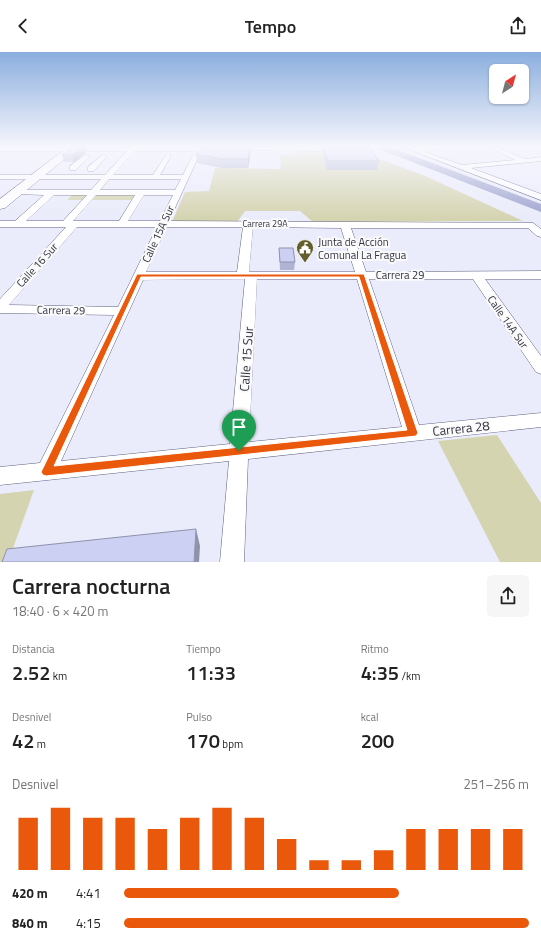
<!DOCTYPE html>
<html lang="es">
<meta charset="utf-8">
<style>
body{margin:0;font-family:"Titillium Web",sans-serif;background:#f6f6f6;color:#222;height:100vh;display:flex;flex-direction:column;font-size:15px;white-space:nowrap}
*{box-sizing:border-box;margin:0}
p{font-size:13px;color:#767676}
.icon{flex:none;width:22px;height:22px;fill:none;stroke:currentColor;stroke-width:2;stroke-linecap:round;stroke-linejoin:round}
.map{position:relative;height:510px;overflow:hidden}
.drawer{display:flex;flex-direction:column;background:#fff;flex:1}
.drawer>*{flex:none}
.needle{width:26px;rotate:36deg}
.buttons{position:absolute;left:489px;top:12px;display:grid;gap:8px}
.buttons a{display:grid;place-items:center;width:40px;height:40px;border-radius:6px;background:#fff;box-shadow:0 1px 3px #0004;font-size:20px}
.pin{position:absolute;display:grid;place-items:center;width:34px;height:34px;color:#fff;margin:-41px -17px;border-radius:50% 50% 50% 0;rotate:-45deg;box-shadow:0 0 4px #0007}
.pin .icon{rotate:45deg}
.round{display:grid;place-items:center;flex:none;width:42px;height:42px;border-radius:6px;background:#f6f6f6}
.head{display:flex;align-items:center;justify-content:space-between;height:68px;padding:0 12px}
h1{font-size:22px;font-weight:600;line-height:30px}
.stats{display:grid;grid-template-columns:repeat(3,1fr);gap:6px;height:68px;padding:4px 12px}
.stats div{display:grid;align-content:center}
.stats b{font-size:20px;font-weight:600}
.stats small{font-size:11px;font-weight:400}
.stats p{font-size:11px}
.chart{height:112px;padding:8px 12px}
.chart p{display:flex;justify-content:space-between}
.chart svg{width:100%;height:72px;margin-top:4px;stroke:#ea580c;stroke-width:6}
ul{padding:0 12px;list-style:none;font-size:13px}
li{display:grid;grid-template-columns:64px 48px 1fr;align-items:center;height:30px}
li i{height:10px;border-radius:5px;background:#ea580c}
header{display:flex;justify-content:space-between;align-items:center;height:52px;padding:0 12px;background:#fff;font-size:18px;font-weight:600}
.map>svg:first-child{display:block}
.green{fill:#d5d4b1}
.water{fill:#9fa4cf}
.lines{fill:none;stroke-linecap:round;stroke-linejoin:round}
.street-casing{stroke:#5f6382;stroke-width:1}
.secondary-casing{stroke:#5f6382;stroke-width:1}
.street{fill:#fff;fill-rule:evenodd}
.secondary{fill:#fff;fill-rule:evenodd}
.wall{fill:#afb4d2}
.shaded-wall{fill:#8f92ab}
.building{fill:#ccd1f4;stroke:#8f92ab}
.route{fill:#ea580c;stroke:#fff;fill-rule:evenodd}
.labels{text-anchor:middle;stroke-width:4;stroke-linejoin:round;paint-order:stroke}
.far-street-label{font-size:9px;fill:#313341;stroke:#fafafa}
.street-label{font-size:11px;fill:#313341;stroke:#fafafa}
.poi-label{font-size:11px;fill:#313341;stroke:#fafafa;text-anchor:start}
.near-street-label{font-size:13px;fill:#313341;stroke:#fafafa}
</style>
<header><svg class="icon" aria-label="back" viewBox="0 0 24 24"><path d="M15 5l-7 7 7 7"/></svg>Tempo<svg class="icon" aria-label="share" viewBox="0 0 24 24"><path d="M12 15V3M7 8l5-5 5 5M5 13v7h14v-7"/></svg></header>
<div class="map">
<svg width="541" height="510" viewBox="0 0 541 510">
<rect width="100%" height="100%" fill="#eaecfb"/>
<path class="green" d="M325,95H347L425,124L523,169L313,170L300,159H245L237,170H172L185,140L209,139L215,116L281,117L280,103H294L297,98H326Z
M103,126H111L100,139L141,141L136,148H67L75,140H90Z
M497,383L541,451V510H500L438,389Z
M34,438L8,510H0V442Z"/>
<path class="water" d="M374,95H390L541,152V160Z"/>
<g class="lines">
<g class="street-casing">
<path id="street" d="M0,95L208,96V98L201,99L169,169L533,171L541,177V185L537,184L528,176H351L366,220L541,219V227H485L541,304V322L536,320L473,227H369L419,373L541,361V375L248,407L244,510H220L229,409L0,433V415L40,411L114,263L0,261V247L66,175H0V169H15L44,143L17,142L13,140L14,138H91L101,127H0V123H105L127,99H0ZM134,99H195L183,123H160L171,104L168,102L166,103L153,123H113ZM109,127H181L175,138H100ZM54,143H87L63,169H26ZM96,143H135L119,169H73ZM144,143H173L160,169H128ZM77,175H157L118,255L9,253ZM167,175H243L237,220H146ZM253,175L341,176L355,220H249ZM245,227L230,392L61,409L143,228ZM257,227H357L402,375L249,390Z
M234,95H323L324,97L321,99L232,98L231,97Z
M403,95H443L440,97L422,99L462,113L515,108L489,95H497L525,107L541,105V109L471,116L541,142V148Z
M85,103L90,104L76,118H70V114Z
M102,103L107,104L94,119H88V115Z"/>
</g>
<g class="secondary-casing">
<path id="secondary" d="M68,95H79L5,156L0,157V147Z"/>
</g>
<use href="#street" class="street"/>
<use href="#secondary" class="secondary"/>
</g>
<path class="wall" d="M72,95H86L87,100L74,110H64L62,103Z
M207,95H251V100L248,116H222L197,111L196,102Z
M323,96L379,109L377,118H327L323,104Z
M279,196L295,210L294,218H280Z"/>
<path class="shaded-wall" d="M84,95H86L87,100L74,110L72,103Z
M250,95L251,100L248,116V107Z
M196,477L200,494L199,510H194Z"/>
<path class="building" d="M72,95H84L72,103H62Z
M207,95H250L248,107H222L196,102L198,98Z
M323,96H370L379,109H328Z
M279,196H293L295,210H280Z
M196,477L194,510H2L7,497Z"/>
<linearGradient id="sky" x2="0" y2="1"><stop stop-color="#8baede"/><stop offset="0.57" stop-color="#f6f6fd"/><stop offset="1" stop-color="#f6f6fd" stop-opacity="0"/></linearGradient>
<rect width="541" height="166" fill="url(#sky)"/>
<path class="route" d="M137,222H364L418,381L416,384L46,424L43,423L41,420L43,416ZM141,225H359L407,378L54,414Z"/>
<defs>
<g id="civic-pin" transform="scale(0.9)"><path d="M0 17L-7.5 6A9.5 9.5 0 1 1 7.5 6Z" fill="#625f2c" stroke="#fafafa"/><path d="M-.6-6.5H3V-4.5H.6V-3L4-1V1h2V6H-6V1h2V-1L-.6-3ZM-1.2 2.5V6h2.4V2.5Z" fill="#fff"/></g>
</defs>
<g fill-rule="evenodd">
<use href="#civic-pin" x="305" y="196"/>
</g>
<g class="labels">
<g class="far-street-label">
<text x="265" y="175">Carrera 29A</text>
</g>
<g class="street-label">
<text transform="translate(158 182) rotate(-65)" y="4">Calle 15A Sur</text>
<text transform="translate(37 213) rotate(-48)" y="4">Calle 16 Sur</text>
<text x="400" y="227">Carrera 29</text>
<text transform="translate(61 258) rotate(1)" y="4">Carrera 29</text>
<text transform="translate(508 270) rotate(55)" y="4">Calle 14A Sur</text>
</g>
<g class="poi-label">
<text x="318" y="194">Junta de Acción<tspan x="318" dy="13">Comunal La Fragua</tspan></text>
</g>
<g class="near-street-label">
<text transform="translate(246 307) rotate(-86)" y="5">Calle 15 Sur</text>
<text transform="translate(461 376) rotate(-6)" y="5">Carrera 28</text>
</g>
</g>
</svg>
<div class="buttons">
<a><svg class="needle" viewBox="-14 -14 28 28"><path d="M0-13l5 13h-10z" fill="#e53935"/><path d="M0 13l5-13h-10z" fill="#767676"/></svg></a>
</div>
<div class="pin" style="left:239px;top:399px;background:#1e9e55"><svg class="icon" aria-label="arrive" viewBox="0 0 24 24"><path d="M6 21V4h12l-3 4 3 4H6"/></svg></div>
</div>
<section class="drawer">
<div class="head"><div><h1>Carrera nocturna</h1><p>18:40 · 6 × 420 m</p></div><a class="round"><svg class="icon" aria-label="share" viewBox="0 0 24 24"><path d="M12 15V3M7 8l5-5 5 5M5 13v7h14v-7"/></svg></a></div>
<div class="stats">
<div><p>Distancia</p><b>2.52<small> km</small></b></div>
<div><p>Tiempo</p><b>11:33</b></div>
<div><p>Ritmo</p><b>4:35<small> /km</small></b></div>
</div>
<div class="stats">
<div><p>Desnivel</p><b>42<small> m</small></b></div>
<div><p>Pulso</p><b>170<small> bpm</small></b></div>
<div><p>kcal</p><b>200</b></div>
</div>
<div class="chart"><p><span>Desnivel</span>251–256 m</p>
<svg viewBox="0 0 160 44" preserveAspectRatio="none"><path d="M5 44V12M15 44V6M25 44V12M35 44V12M45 44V19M55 44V12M65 44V6M75 44V12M85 44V25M95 44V38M105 44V38M115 44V32M125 44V19M135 44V19M145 44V19M155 44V19"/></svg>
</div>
<ul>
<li><b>420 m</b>4:41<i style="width:68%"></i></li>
<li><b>840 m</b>4:15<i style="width:100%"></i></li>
</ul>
</section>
